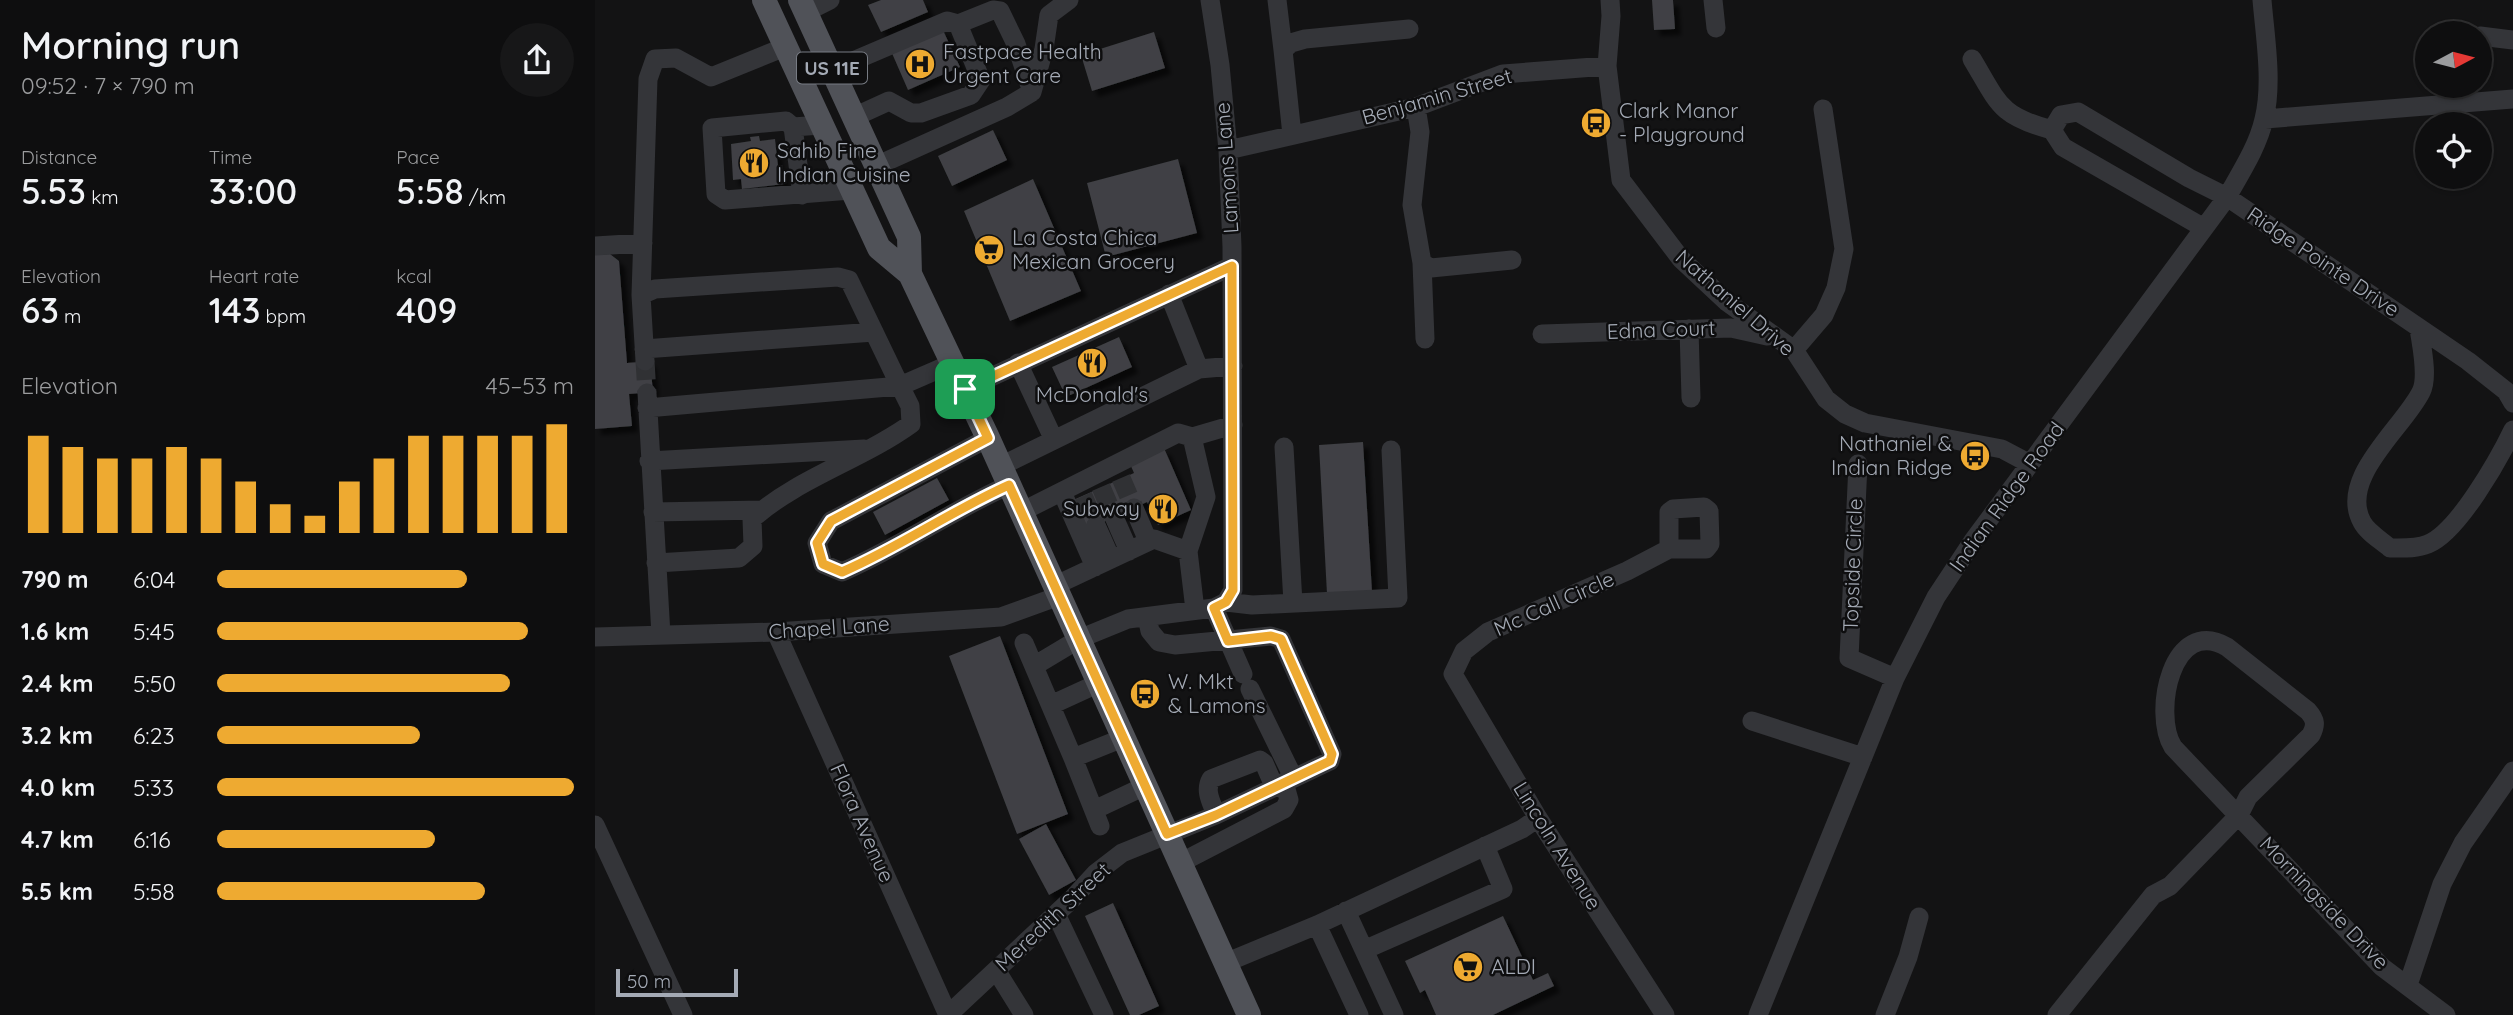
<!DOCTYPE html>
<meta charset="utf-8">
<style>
body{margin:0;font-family:Quicksand,sans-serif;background:#171718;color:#f1f3f6;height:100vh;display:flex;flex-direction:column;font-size:26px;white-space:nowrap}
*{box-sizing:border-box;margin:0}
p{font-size:23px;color:#9b9c9e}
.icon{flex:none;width:38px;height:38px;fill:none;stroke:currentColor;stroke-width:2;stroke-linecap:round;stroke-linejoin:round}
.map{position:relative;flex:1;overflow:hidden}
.side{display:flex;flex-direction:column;background:#0e0e0f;width:595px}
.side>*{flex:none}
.needle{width:46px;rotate:83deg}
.buttons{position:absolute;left:1820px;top:21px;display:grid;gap:14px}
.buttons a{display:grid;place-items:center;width:77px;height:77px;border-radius:50%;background:#0e0e0f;box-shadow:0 2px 5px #0004,0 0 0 2px #2e2e2f;font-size:35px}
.scale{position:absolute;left:21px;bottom:18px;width:122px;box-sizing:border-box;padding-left:7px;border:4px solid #a4aab5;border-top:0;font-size:19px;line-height:24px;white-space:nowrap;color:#a4aab5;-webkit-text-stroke:5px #0e0e0f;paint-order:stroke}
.pin{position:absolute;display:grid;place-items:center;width:60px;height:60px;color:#fff;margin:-30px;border-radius:14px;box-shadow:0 4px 10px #0006}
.round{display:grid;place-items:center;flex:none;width:74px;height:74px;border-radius:37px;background:#171718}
.headline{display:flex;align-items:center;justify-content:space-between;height:119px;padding:0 21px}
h1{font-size:38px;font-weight:600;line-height:52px}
.metrics{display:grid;grid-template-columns:repeat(3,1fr);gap:10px;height:119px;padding:7px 21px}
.metrics div{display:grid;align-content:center}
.metrics b{font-size:35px;font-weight:600}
.metrics small{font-size:19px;font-weight:400}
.metrics p{font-size:19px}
.chart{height:196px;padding:14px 21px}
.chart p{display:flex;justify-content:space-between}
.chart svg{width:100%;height:126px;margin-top:7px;stroke:#eeaa31;stroke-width:6}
ul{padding:0 21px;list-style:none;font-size:23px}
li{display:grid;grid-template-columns:112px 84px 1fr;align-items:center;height:52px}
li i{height:18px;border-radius:9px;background:#eeaa31}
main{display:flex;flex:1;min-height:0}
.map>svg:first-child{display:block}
.building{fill:#3f4044;filter:url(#shadow)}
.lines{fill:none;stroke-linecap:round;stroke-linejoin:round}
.minor-tunnel{stroke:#303134;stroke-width:19;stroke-dasharray:19 10;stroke-linecap:butt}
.minor{stroke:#343539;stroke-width:19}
.major{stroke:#505258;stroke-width:24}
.route-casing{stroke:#fff;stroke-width:14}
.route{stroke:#eeaa31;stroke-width:9}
.labels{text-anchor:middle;stroke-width:5;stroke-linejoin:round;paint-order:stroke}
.shield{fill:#0e0e0f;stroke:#777b83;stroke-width:2}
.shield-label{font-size:19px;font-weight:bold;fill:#a4aab5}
.poi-label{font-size:21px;fill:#a4aab5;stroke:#0e0e0f;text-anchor:start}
.street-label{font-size:21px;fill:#a4aab5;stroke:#0e0e0f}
</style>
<main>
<section class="side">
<div class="headline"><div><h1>Morning run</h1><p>09:52 · 7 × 790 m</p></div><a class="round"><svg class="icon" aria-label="share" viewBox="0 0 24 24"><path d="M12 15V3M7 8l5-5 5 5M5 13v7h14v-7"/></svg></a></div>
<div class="metrics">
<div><p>Distance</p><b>5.53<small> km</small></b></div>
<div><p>Time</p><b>33:00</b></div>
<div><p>Pace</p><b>5:58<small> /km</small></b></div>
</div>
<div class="metrics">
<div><p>Elevation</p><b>63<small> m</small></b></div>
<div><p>Heart rate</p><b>143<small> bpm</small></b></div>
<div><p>kcal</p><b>409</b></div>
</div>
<div class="chart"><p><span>Elevation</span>45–53 m</p>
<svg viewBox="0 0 160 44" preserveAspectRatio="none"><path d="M5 44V10M15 44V14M25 44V18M35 44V18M45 44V14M55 44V18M65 44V26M75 44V34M85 44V38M95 44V26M105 44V18M115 44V10M125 44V10M135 44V10M145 44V10M155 44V6"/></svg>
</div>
<ul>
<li><b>790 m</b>6:04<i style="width:70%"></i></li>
<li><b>1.6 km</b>5:45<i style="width:87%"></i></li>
<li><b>2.4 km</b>5:50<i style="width:82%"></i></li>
<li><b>3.2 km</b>6:23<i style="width:57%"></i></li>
<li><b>4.0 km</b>5:33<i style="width:100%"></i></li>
<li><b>4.7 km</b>6:16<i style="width:61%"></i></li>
<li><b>5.5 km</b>5:58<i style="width:75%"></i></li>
</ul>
</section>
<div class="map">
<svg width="1918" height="1015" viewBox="0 0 1918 1015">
<defs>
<filter id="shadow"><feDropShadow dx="6" dy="6" stdDeviation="2" flood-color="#0009"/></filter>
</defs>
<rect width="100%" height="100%" fill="#131314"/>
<path class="building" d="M286,0H328L333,12L286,32L273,5Z
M1057,0H1078L1080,29L1059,30Z
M347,28L365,67L313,90L296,51Z
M559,32L570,68L497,91L486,55Z
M398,130L412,160L357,186L343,156Z
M164,136L165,141L180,139L183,166L187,165L189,184L147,189L146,179L138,180L136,144L156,141L155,137Z
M583,159L602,233L511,257L492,183Z
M438,179L486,291L415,321L369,211Z
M15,254L24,261L32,363L55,361L58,392L34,394L37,426L0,429V255Z
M524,337L537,367L471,397L457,367Z
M768,442L777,592L732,594L724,445Z
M569,448L596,510L563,525L552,502L489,531L476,501L539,473L535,464Z
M342,478L354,500L290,535L278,512Z
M405,636L473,814L422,834L354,656Z
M451,824L481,880L454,895L424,839Z
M518,903L564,1006L544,1015H535L490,916Z
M908,916L938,980L953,973L959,986L898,1015H841L830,990L825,993L810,961Z"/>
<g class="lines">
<path class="minor-tunnel" d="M50,361L52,393
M526,478L539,508
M506,487L519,517
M488,496L501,525"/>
<path class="minor" d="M682,0L688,50
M1015,0L1016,16L1012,66L1026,180L1086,259L1132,302L1199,350L1231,399L1250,414L1270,423L1407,449L1435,464
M1118,0L1121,28
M211,12L235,0
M363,24L398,10L405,11L421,44L437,92
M1885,36L1918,40
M1377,59C1404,104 1404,116 1457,130
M237,70L352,21L363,24L386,80L376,95L326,113H316L294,101L259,117
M821,107L825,132L817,205L827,263L836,268L917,260
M1670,119L1918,99
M226,125L198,127L191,121L117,128L121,194L130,200L256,190
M198,127L207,195
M697,135L688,50L696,43L710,39L814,29
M633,150L821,107L908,74L1012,66
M281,166L412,107L437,92L449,49L454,15L474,0
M1609,228L1468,147L1457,130L1466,115L1483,112L1594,178L1632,197L1873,361L1911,391L1918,403
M0,246L48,243
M827,263L830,339
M574,294L604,369
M46,295L53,79L60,59L81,58L116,77L190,47
M1824,328C1826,344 1834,377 1826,392C1808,428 1743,478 1767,522C1772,532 1787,541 1795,548C1807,548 1821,549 1833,544C1863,532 1904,459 1918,430
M1094,329L1096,398
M947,334L1136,328L1172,336
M49,349L279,332
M1199,350L1229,315L1241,288L1249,249L1228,109
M50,361L46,295L60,289L243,277L254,280L305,386L358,363
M423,363L459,440
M370,389L637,266
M52,393L66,635
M52,408L305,386L315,406L316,424C266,460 203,478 157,519L158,546L144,558L61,563
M597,437L611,497L593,551L600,610
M393,438L236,521L222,543L228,564L247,572C305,547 356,511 414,485
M689,447L698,603
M54,461L269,449
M1263,464L1254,658L1300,678
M406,466L604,369L638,366
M467,492L500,567
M539,508L553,541
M58,512L167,510
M426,512L583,433L597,437L638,425
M519,517L534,551
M501,525L516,559
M459,586L559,539L593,551
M631,602L657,605L803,598L796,450
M619,608L648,674
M181,632L353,1015
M0,637L181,632L406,617L464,596
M429,643L478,758L528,738
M439,666L484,639L533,619L619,608L631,602L638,590L637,247L633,150L625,65L615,0
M655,689L698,777
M456,705L504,683
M1157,721L1268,757
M478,758L505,826
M499,810L550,786
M621,815C617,803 609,791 616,779L665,760L669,763L679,786
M0,825L88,1015
M585,863L689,809L694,800L689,782
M751,911L799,1015
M461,914L509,1015
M722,925L764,1015
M769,950L908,889L890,846
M630,963L722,925L927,829L943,818
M401,970L429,1015
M1813,985L1847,884L1868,843L1918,771
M353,1015L478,898L501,873L527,853L621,815L735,761L737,754L686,639L676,636L580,645L564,642L555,631L552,617
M1070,1015L943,818L858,674L869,651L893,632L1032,571L1074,549H1111L1115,544L1114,511L1109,507L1078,509L1074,512V549
M1163,1015L1300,678L1341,597L1378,541L1632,197C1646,172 1663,146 1669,119C1678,83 1670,36 1667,0
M1290,1015L1313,957L1324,917
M1462,1015L1558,895L1575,886L1644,815L1653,797L1716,735C1721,725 1721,720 1713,711L1632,647C1577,615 1557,713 1578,747L1787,967L1851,1015"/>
<path class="major" d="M169,0L284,248L315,274L393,438L654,1015
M205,0L314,237L315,274"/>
</g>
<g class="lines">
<g class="route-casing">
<path id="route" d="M637,266L638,590L631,602L619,608L633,641L676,636L686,639L737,754L735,761L621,815L572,834L414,485C356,511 305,547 247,572L228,564L222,543L236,521L393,438L370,389Z"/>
</g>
<use href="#route" class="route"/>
</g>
<defs>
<g id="hospital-disc" transform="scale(1.575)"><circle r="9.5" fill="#eeaa31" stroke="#0e0e0f"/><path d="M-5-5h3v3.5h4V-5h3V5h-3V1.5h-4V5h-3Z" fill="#111"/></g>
<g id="bus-disc" transform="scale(1.575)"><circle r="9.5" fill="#eeaa31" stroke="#0e0e0f"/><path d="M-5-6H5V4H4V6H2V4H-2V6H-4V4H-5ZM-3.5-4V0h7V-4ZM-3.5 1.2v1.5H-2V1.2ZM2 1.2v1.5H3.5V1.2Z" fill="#111"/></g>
<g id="restaurant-disc" transform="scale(1.575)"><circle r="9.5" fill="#eeaa31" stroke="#0e0e0f"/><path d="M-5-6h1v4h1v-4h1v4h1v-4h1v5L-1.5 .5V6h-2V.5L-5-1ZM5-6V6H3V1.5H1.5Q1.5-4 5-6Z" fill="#111"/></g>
<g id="supermarket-disc" transform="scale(1.575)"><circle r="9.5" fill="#eeaa31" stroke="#0e0e0f"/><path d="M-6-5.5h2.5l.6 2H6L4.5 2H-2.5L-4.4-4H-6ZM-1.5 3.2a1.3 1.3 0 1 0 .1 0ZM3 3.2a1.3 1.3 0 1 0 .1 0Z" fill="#111"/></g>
</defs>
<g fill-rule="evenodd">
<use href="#hospital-disc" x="325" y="64"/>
<use href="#bus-disc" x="1001" y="123"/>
<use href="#restaurant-disc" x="159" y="163"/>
<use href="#supermarket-disc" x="394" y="250"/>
<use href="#restaurant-disc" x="497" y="363"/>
<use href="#bus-disc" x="1380" y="456"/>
<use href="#restaurant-disc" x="568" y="509"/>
<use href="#bus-disc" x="550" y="694"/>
<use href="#supermarket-disc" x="873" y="967"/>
</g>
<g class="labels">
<rect class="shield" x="202" y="52.5" width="70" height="31" rx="5"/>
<g class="shield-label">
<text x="237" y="75">US 11E</text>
</g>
<g class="poi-label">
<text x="348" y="59">Fastpace Health<tspan x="348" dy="24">Urgent Care</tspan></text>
<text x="1024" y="118">Clark Manor<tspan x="1024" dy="24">- Playground</tspan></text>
<text x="182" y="158">Sahib Fine<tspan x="182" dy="24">Indian Cuisine</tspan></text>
<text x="417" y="245">La Costa Chica<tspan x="417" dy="24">Mexican Grocery</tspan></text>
<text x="497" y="402" text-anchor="middle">McDonald's</text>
<text x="1357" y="451" text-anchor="end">Nathaniel &amp;<tspan x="1357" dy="24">Indian Ridge</tspan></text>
<text x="545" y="516" text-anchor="end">Subway</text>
<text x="573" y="689">W. Mkt<tspan x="573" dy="24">&amp; Lamons</tspan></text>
<text x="896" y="974">ALDI</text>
</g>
<g class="street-label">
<text transform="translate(842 97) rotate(-16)" y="7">Benjamin Street</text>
<text transform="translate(632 168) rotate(-94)" y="7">Lamons Lane</text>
<text transform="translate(1728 262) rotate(34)" y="7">Ridge Pointe Drive</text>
<text transform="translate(1140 303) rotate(41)" y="7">Nathaniel Drive</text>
<text transform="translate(1066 330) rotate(-2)" y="7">Edna Court</text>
<text transform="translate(1412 497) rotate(-54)" y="7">Indian Ridge Road</text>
<text transform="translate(1258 565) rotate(-88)" y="7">Topside Circle</text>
<text transform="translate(959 604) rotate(-24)" y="7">Mc Call Circle</text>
<text transform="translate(234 628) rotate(-4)" y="7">Chapel Lane</text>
<text transform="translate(267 823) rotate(66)" y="7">Flora Avenue</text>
<text transform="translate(962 846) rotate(58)" y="7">Lincoln Avenue</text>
<text transform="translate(1729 903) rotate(46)" y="7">Morningside Drive</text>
<text transform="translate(458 917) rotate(-43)" y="7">Meredith Street</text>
</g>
</g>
</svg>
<div class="buttons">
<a><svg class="needle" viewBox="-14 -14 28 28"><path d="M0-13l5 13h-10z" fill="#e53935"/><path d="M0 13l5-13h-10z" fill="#9b9c9e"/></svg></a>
<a><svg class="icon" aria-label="locate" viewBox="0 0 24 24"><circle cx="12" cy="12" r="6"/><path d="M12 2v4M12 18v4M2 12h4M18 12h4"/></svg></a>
</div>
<div class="scale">50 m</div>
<div class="pin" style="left:370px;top:389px;background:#1e9e55"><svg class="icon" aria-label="arrive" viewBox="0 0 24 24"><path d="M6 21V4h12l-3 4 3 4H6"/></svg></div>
</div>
</main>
